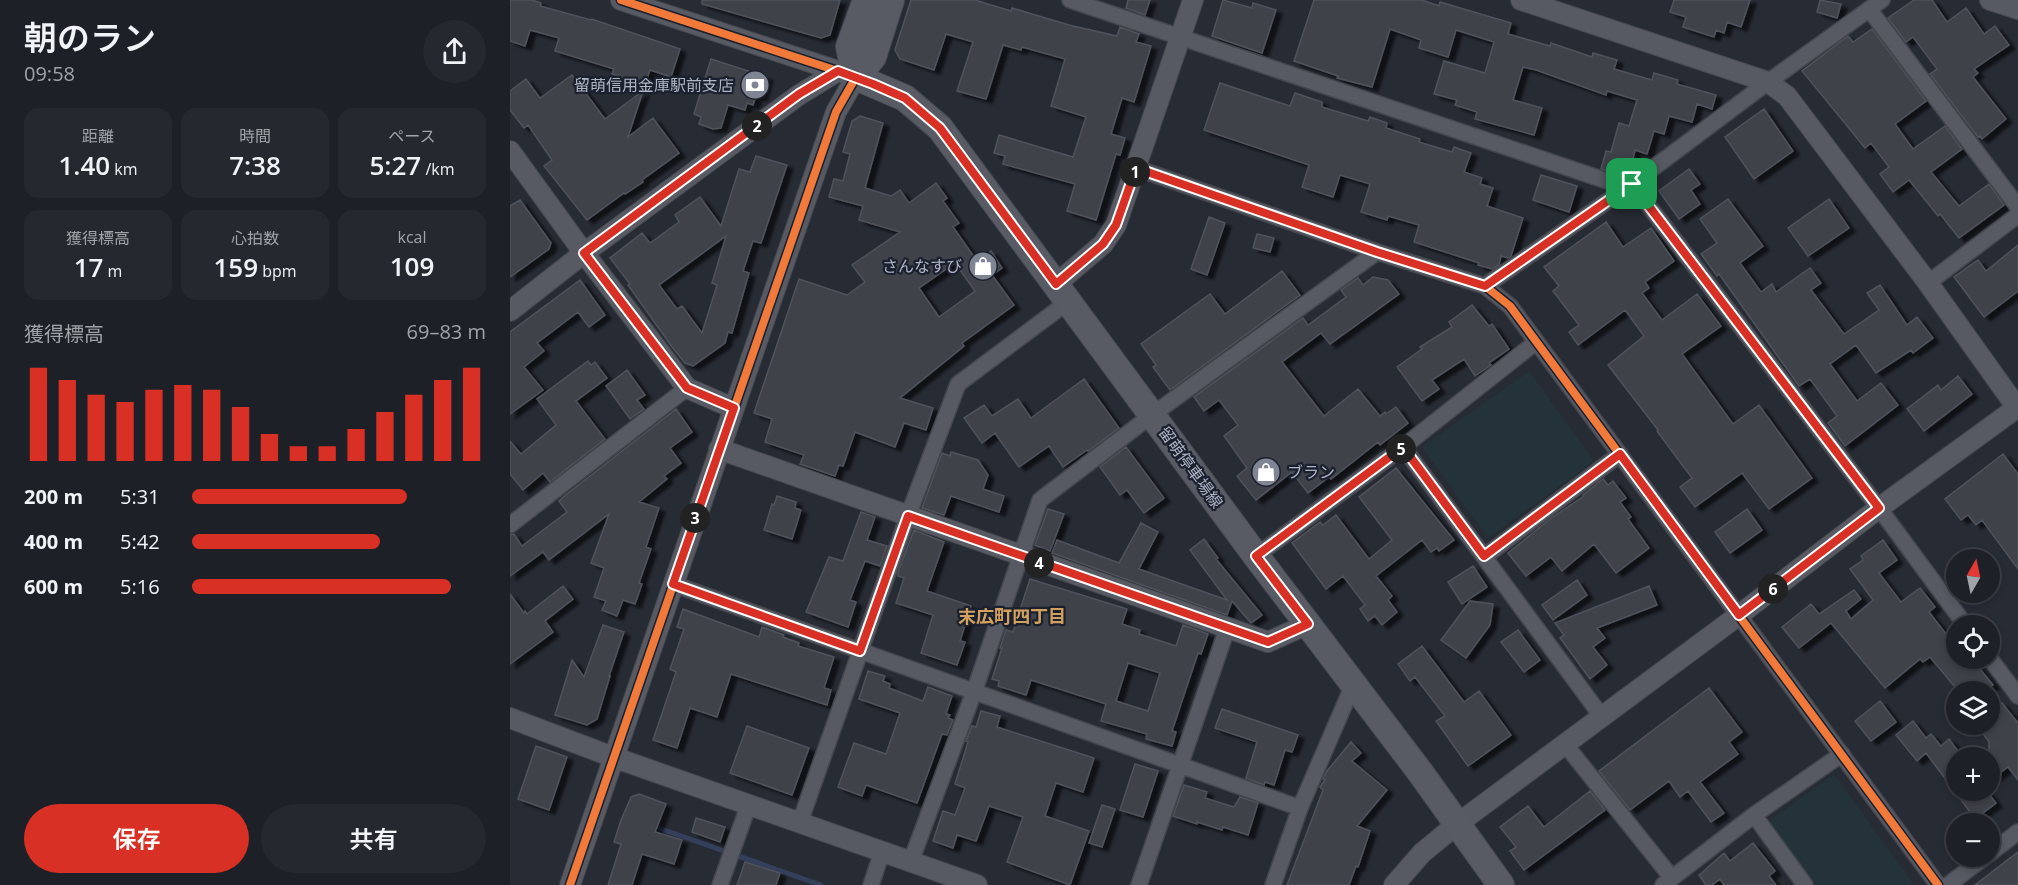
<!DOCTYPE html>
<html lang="ja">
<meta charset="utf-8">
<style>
body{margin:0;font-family:"Open Sans","Noto Sans JP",sans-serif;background:#25282f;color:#f1f3f6;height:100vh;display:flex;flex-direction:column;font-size:22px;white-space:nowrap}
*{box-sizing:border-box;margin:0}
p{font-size:20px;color:#a0a3a7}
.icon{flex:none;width:33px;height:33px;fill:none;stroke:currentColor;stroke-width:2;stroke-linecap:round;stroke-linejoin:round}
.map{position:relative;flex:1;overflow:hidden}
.details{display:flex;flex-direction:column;background:#1d2027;width:510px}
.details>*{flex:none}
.needle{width:39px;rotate:9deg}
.controls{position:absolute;left:1436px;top:549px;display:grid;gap:12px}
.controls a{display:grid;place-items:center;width:54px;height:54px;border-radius:50%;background:#1d2027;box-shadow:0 3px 9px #0003,0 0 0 2px #3b3e44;font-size:30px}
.pin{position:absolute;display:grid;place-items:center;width:51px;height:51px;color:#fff;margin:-26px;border-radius:12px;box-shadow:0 3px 9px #0006}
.km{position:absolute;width:30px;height:30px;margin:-15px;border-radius:50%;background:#222;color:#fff;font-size:16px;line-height:30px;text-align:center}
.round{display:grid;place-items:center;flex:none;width:63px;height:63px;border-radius:32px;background:#25282f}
.summary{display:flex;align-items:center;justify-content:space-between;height:102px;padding:0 24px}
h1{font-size:33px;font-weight:600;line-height:45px}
.metrics{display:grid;grid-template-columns:repeat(3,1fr);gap:9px;height:102px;padding:6px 24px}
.metrics div{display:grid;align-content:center;border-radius:15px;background:#25282f;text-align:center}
.metrics b{font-size:26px;font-weight:600}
.metrics small{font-size:16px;font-weight:400}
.metrics p{font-size:16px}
.chart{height:168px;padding:12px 24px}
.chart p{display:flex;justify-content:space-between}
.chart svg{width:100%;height:108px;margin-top:6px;stroke:#d93025;stroke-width:6}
.primary-button{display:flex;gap:12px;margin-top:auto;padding:12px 24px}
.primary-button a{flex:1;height:69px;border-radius:36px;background:#d93025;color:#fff;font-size:24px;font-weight:600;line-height:69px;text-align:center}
.primary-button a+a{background:#25282f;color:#f1f3f6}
ul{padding:0 24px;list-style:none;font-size:20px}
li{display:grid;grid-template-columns:96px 72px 1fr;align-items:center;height:45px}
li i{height:15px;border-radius:8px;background:#d93025}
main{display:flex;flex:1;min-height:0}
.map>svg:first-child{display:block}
.green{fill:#243339}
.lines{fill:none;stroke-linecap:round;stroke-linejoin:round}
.stream{stroke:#343f5c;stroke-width:5}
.building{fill:#3f424a;stroke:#4f525c;stroke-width:1.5;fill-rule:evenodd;filter:url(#shadow)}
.minor-casing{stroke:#43464d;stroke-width:18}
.tertiary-casing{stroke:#43464d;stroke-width:22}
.primary-casing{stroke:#444851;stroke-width:28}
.minor{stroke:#575a62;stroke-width:15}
.tertiary{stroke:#575a62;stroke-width:20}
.primary{stroke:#595b64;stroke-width:26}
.cycleway-casing{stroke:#1b202e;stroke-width:11}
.cycleway{stroke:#f17a3a;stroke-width:8}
.route-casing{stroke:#fff;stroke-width:12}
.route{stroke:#d93025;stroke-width:8}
.labels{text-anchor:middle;stroke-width:4.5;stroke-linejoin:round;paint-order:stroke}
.poi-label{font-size:16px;fill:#b0b5c6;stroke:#1b202e;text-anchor:end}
.street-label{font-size:16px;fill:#b0b5c6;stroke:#1b202e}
.neighbourhood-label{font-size:18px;font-weight:bold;fill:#d2a15f;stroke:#1b202e}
</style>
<main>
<section class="details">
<div class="summary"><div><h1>朝のラン</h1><p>09:58</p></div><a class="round"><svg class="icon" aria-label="share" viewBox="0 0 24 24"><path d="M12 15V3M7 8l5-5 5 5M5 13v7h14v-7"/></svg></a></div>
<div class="metrics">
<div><p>距離</p><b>1.40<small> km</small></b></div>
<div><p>時間</p><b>7:38</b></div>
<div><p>ペース</p><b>5:27<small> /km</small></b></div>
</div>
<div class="metrics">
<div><p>獲得標高</p><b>17<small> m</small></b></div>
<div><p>心拍数</p><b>159<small> bpm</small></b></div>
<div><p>kcal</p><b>109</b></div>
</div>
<div class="chart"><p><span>獲得標高</span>69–83 m</p>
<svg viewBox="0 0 160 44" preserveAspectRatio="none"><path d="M5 44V6M15 44V11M25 44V17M35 44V20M45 44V15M55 44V13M65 44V15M75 44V22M85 44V33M95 44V38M105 44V38M115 44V31M125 44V24M135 44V17M145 44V11M155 44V6"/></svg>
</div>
<ul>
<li><b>200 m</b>5:31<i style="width:73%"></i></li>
<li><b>400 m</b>5:42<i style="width:64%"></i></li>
<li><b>600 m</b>5:16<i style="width:88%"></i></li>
</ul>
<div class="primary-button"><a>保存</a><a>共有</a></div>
</section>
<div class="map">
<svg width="1508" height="885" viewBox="0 0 1508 885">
<defs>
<filter id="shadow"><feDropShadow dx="6" dy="4" stdDeviation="1.5" flood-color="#0009"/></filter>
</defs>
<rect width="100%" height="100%" fill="#272b34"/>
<path class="green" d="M1019,371L1084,461L978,538L912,447Z
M1324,774L1404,885H1305L1259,821Z"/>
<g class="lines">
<path class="stream" d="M140,825L311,885"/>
</g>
<path class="building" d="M0,0H22L31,3L30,6L81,20L82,19L170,49L161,77L140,70L134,87L120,83L121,80L102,74L104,69L45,51L49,38L20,30L15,46L0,41Z
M192,0H330L320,35L311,38L192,4Z
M401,0H465L501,11L502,8L559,25L607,36L610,27L629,34L626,42L641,46L624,102L612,98L601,134L615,138L610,155L606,154L586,220L557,211L565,184L493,164L495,156L484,153L489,135L563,157L576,117L541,106L555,59L512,47L511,50L493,45L476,99L447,91L463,42L436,34L424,70L390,59L385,50Z
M618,0H640L635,15L616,8Z
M713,0L742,8L743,3L766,10L752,53L702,36Z
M804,0H912L929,6L930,2L1001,23L998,34L1040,46L1041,43L1082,57L1083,53L1107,60L1104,69L1142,80L1144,73L1168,80L1167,84L1206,95L1202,109L1187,104L1182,122L1159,116L1154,134L1144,131L1137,154L1125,150L1121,168L1111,175L1091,169L1096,151L1101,152L1109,123L1119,126L1127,100L1097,91L1096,95L1026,70L1013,67L1003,100L1032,108L1024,135L965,119L967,112L945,105L947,100L924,94L934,61L975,73L984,42L946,30L938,57L909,48L911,40L880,29L862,87L827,78L828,76L784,61Z
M1164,0H1240L1231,27L1217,22L1214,33L1206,30L1204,37L1173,27L1176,17L1160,12Z
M1310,0L1331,4L1327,18L1307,12Z
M1404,0H1422L1437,22L1456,8L1474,34L1485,26L1499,45L1464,69L1468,73L1463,77L1496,119L1472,139L1470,136L1468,137L1420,74L1427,69L1403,37L1396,42L1378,18Z
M1362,29L1416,101L1385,124L1403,149L1435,126L1452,149L1421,172L1449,206L1479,184L1494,205L1449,238L1430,214L1428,216L1399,180L1383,192L1370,174L1379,167L1361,143L1355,148L1292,71L1338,36L1343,42Z
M201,59L257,77L251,97L246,96L243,105L237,103L235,110L218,105L211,128L203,129L189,124L191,117L184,114Z
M62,75L95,119L133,91L118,137L143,118L169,153L132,180L133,182L115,194L114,193L77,220L34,166L42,160L18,125L14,128L0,110V91L16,79L30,98Z
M710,83L780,106L785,93L812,102V107L858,121L860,117L877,123L876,128L910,139L909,142L942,152L944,147L961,153L954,172L972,178L970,184L983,188L977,206L1013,218L1001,256L998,258L991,256L989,265L982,269L968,265L969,263L904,242L909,225L878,216L877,220L851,212L860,184L830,175L823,197L792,187L799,165L694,130Z
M1254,109L1283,151L1244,179L1215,137Z
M350,116L373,123L355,188L381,196L390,190L399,203L426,183L437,198L433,201L449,223L443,227L467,261L481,251L492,268L482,275L504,305L452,343L454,346L390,398L423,408L416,430L394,423L385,447L345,432L333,466L329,465L325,476L290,464L294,455L255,442L262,419L244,413L289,279L337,295L355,282L342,265L390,232L349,220L353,206L319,197L324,179L333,181L340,154L333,152L342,121ZM445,263L465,291L429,317L409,288Z
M246,156L277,165L251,243L243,241L233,271L239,273L222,333L218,332L215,343L183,366L175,363L162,347L118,285L120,284L100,258L132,233L140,243L169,222L165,215L190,197L211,226L229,169L240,172ZM216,236L202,283L207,285L192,333L172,306L167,309L149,285Z
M1179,169L1190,184L1181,190L1190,204L1169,219L1149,191Z
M1031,175L1067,186L1059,212L1023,200Z
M1218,199L1253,246L1230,263L1251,292L1262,284L1266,292L1300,268L1311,283L1301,290L1334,334L1369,310L1357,293L1370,285L1397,325L1407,317L1423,338L1403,353L1401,350L1366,373L1346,345L1320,364L1347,401L1371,383L1388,405L1335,446L1318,423L1327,416L1300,379L1289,386L1209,274L1207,276L1191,254L1207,243L1190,219Z
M1319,199L1339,228L1298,256L1278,228Z
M10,200L41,243L39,249L0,277V206Z
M699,217L715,223L697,275L681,269Z
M1096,222L1113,247L1141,228L1164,261L1135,282L1139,288L1132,293L1152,320L1187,294L1211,326L1172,354L1223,424L1249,405L1302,478L1259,509L1232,473L1185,507L1170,487L1182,478L1147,431L1148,430L1098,365L1134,336L1115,310L1068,345L1059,332L1069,325L1043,291L1049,286L1034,267Z
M747,234L764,238L760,252L743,248Z
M1508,245V291L1474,317L1444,277L1468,260L1476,271Z
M772,271L790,295L660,390L643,367L646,365L631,344L700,294L715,314Z
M863,277L878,280L889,294L820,344L811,333L772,362L814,416L848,389L870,416L875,412L876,414L886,407L898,423L870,445L868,442L821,479L819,477L798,493L782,472L746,500L727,476L737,468L714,436L728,425L709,400L694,411L684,397L793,318L798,325L836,297L831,290L848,278L853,285Z
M70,280L95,315L79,327L68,312L27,343L34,351L14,367L33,390L0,414V332Z
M962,305L979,326L982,324L999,349L979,363L981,365L965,376L954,359L922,380L929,389L912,401L887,367L912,349L910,347L942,327L939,322Z
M78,361L81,365L85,362L97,378L66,401L95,439L40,482L33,473L13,490L0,474V441L11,454L46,425L27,399Z
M117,370L135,395L127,400L134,409L120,419L96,386Z
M1448,376L1462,394L1414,431L1397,409L1428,385L1431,390Z
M574,379L609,428L578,451L577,450L553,467L539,446L509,467L485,433L472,443L454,418L474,405L482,416L508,399L521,418Z
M166,409L182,432L160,448L171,463L154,476L157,479L129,502L149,508L136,547L141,549L129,583L132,584L125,604L113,600L107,616L92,610L96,601L84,597L94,568L81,563L99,514L39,560L33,552L0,576V535L4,534L12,546L57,512L49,501L53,497Z
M616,447L654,498L634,513L617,490L610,495L590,467Z
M441,452L468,460L478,475L473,489L494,496L489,512L441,496L434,515L412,508L432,453L440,456Z
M1493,454L1508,474V569L1472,520L1466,525L1458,515L1451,520L1435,499Z
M886,468L944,540L929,551L927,548L921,552L912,540L866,576L882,596L878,600L887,612L872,625L865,616L858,621L850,609L855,605L833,576L816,589L782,543L810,522L813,525L826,515L859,559L882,540L849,497Z
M1093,479L1098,485L1103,481L1116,498L1110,502L1121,517L1118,519L1139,548L1106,573L1084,544L1052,571L1041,557L1016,576L998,553L1040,519L1074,496L1073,495Z
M267,496L286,502L285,508L291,510L282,539L254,530L262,504L264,505Z
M538,509L554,514L540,551L525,545Z
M1237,509L1252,530L1220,553L1205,532Z
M351,512L365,517L357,540L377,546L370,566L355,561L340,600L346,602L338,627L296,612L319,557L333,561Z
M631,523L648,532L629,569L717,600L680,550L694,539L708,558L706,559L752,615L741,623L722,601L717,615L542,553L547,540L609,563Z
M404,530L434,542L417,591L461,606L450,641L455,642L447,665L411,653L423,615L386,603L394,578L388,576V572Z
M1373,540L1387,560L1369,573L1391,602L1410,588L1425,607L1419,612L1446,647V658H1461L1483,685L1474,692H1449L1420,657L1413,662L1410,659L1375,688L1321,623L1289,648L1272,627L1301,604L1309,614L1344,590L1351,599L1336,611L1341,619L1363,600L1340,569L1353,560L1351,556Z
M963,566L977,587L952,604L938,582Z
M520,579L617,609L612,624L630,630L629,634L666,646L673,625L698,634L691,654L688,653L662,731L666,732L662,746L636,739L637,734L591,721L596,704L521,680L516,695L488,686L489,681L482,679L492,648H490L496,630L503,632ZM618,663L650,673L638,711L606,701Z
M1067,580L1077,595L1043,620L1032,605Z
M53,586L63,599L35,621L43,632L0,664V594L14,613L15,611L17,614Z
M1139,586L1147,605L1087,628L1095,638L1083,647L1097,665L1080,679L1050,638L1054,635L1045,623Z
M960,601L983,604L980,625L956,658L931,640Z
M173,609L249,637L252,627L274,635L273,637L289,643L288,646L324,657L314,688L321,690L317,705L221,674L207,717L180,708L167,748L143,740L166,672L160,669L174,629L167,627Z
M93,625L114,632L99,676H100L87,719L77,725L45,715L62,660L74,677Z
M1008,630L1030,660L1014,672L991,642Z
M912,646L954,702L969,691L1001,735L958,766L926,721L935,716L905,677L900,681L888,664Z
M358,671L375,676L373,681L380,684L379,688L413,701L418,687L442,696L436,714L440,715L438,718L443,720L437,735L432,734L407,803L356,785L352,796L328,787L344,743L376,754L390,713L349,699Z
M1199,688L1232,732L1219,742L1228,754L1190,782L1214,813L1201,822L1178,791L1170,797L1159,781L1120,810L1089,771Z
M1370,701L1386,722L1361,741L1345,721Z
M1492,703L1508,723V780L1498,767L1479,781V742L1466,724H1479V712Z
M712,709L788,735L782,752L775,750L764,785L755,782L754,785L736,778L747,742L705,728Z
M471,711L490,716L487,727L584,758L573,792L546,783L535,816L579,831L560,885L497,862L513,817L479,806L466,841L447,835L443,848L423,841L433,811L445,815L455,788L445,784L458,742L456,741L462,726L466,727Z
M1403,721L1416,738L1421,734L1431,746L1439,739L1453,758H1446V790H1476L1486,803L1469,816H1463L1416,753L1407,761L1386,735Z
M237,726L299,748L282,795L220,773Z
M841,742L851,753L842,761L877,790L847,826L860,831L848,867L846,866L839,885H777L813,790L810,787L815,780L813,779L817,771Z
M26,746L57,757L39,810L8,799Z
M625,764L648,771L633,817L610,810Z
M674,785L697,792L695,798L724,807L730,797L748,803L738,835L713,827L712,830L687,822V824L663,816Z
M1080,791L1095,810L1014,870L1000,851L1006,847L990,827L1018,806L1034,827Z
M129,794L156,804L145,832L172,840L164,864L132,854L122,885H98L111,844L104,842L111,820L121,797Z
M592,805L605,809L592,847L579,843Z
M186,818L215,827L210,842L182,832Z
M1243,843L1265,871L1259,876L1266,885H1214L1210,879L1202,885H1196L1189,875L1214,853L1220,861Z
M1508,852V885H1465Z
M235,862L270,873L266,885H227Z"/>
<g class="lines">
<g class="minor-casing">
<path id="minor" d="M560,0L1115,187
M1359,9L1508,207
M626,168L867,252L975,286L1000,306L1428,885
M1122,184L1369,508L1456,626
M1418,283L1508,215
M975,286L1122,184L1258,82L1372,0
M893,447L1092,717
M0,525L177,388
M746,556L893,447L1026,342
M974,557L1110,454
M163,584L790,808
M1479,657L1508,696
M1054,743L1162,878
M1244,815L1295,885
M290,822L398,516L448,384L559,301
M1479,854L1508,832
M401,861L464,692L530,500L642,415L867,252
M210,885L239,804
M361,885L372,852
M629,885L717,629
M763,885L790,808L843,685
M1153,885L1244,815L1332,754
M1438,885L1476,856"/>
</g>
<g class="tertiary-casing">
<path id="tertiary" d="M1011,0L1258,82L1277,96L1418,283L1508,409
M1480,0L1508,9
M0,151L74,253L177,388L223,408
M546,284L593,244L606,225L683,0
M0,311L74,253L289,95L328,71
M209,449L758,642L798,624
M0,718L103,757L467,885
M60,885L326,112L346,77L111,0
M884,885L912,853L946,825L1229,615L1369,508L1508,407"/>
</g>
<g class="primary-casing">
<path id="primary" d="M346,77L395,98L430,128L746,556L910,772L991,885
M346,77L363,57L381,0
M346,77L339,47L356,0"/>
</g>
<use href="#minor" class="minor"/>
<use href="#tertiary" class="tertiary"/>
<use href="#primary" class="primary"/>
<g class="cycleway-casing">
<path id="cycleway" d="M626,168L867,252L975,286L1000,306L1428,885
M60,885L326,112L346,77L111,0"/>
</g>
<use href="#cycleway" class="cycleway"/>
</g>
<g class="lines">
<g class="route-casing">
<path id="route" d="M328,71L363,84L395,98L430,128L546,284L593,244L606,225L626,168L867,252L975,286L1122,184L1369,508L1229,615L1110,454L974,556L893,447L746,556L798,624L758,642L398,516L350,651L163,584L224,408L177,388L74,253L289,94Z"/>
</g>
<use href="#route" class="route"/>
</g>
<defs>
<g id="bank-disc" transform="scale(1.5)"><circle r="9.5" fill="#808593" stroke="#1b202e"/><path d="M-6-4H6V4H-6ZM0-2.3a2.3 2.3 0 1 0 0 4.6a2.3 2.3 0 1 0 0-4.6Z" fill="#fff"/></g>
<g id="shop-disc" transform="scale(1.5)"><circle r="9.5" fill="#808593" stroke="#1b202e"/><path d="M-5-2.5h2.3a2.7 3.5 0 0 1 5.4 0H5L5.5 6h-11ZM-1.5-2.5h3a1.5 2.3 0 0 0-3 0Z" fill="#fff"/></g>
</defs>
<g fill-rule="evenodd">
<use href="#bank-disc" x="245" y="85"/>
<use href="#shop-disc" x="473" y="266"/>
<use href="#shop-disc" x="756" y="472"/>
</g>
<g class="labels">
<g class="poi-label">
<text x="224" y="91">留萌信用金庫駅前支店</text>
<text x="452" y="272">さんなすび</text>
<text x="777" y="478" text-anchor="start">ブラン</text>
</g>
<g class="street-label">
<text transform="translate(681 467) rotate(54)" y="6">留萌停車場線</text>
</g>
<g class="neighbourhood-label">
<text x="502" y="623">末広町四丁目</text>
</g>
</g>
</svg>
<div class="controls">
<a><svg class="needle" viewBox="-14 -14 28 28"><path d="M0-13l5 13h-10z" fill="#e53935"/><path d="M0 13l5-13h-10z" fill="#a0a3a7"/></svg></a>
<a><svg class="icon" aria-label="locate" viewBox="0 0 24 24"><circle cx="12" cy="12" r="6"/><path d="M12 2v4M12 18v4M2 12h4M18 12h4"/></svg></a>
<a><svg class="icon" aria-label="layers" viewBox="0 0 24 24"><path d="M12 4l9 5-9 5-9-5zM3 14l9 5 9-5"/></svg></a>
<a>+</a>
<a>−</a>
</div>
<div class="pin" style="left:1122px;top:184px;background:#1e9e55"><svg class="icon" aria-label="arrive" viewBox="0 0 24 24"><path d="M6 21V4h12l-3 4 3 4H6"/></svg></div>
<b class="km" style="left:625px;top:172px">1</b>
<b class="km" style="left:247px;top:126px">2</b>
<b class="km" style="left:185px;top:518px">3</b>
<b class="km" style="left:529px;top:563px">4</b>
<b class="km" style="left:891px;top:449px">5</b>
<b class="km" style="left:1263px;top:589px">6</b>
</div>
</main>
